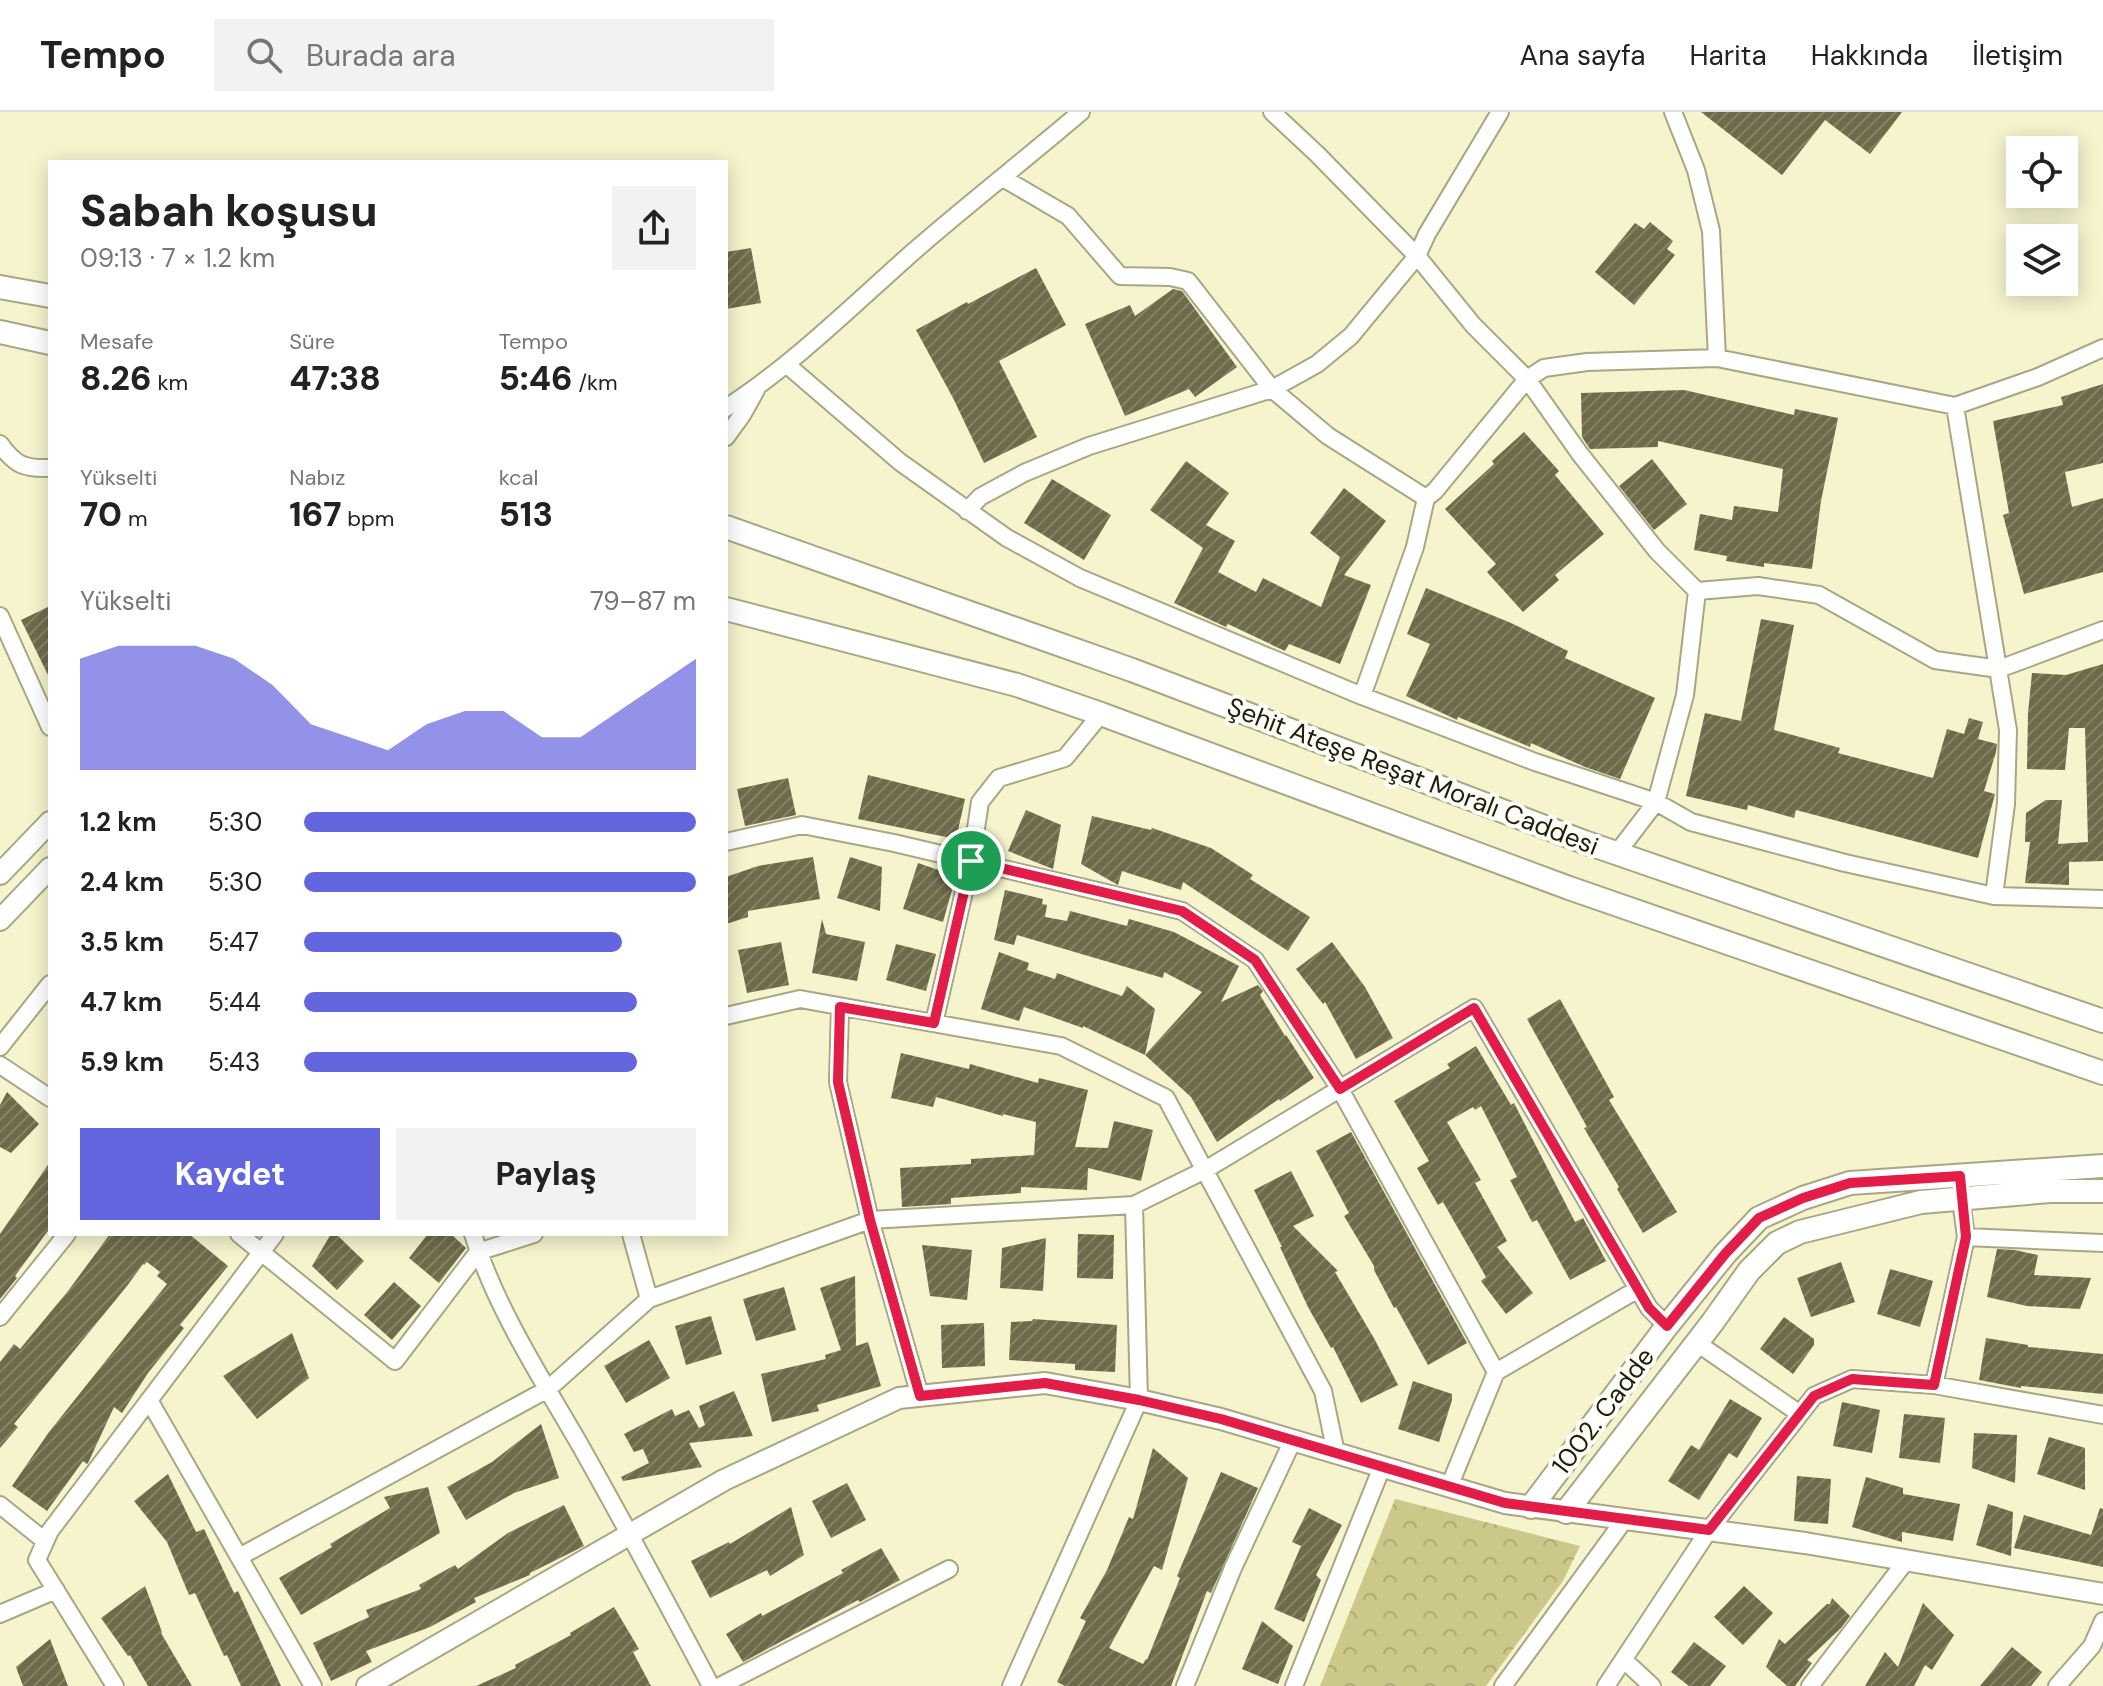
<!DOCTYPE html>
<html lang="tr">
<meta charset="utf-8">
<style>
body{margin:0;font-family:"DM Sans",sans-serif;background:#f2f2f2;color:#222;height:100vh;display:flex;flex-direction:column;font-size:30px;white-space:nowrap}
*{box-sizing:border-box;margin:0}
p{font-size:26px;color:#767676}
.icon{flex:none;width:44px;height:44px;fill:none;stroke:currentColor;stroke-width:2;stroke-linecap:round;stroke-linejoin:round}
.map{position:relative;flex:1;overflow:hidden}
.panel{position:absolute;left:48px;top:48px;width:680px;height:1076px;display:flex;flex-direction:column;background:#fff;border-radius:0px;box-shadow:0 4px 20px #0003}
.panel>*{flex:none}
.controls{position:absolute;left:2006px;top:24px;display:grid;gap:16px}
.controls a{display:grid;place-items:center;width:72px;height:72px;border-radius:0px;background:#fff;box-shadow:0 4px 20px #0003;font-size:40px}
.pin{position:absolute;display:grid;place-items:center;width:68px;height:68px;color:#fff;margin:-34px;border:4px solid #fff;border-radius:50%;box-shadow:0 2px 8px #0007}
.round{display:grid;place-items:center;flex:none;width:84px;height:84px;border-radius:0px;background:#f2f2f2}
.summary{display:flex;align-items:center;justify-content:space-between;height:136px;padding:0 32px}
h1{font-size:44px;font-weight:800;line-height:60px}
.stats{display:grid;grid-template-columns:repeat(3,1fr);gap:12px;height:136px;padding:8px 32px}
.stats div{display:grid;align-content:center}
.stats b{font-size:34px;font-weight:800}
.stats small{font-size:22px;font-weight:400}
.stats p{font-size:22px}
.chart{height:224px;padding:16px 32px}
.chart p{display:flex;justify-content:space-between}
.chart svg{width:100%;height:144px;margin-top:8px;fill:#6466df;opacity:.7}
.action{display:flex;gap:16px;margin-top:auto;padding:16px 32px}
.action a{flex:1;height:92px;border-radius:0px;background:#6466df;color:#fff;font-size:32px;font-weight:800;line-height:92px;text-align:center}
.action a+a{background:#f2f2f2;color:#222}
ul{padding:0 32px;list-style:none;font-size:26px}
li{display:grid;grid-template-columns:128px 96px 1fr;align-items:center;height:60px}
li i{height:20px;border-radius:10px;background:#6466df}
header{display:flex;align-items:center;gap:48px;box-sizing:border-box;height:112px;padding:0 40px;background:#fff;border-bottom:2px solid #e0e0e0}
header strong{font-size:38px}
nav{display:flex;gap:44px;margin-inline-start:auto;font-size:28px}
.search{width:560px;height:72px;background:#f2f2f2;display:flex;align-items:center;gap:20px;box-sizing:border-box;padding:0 28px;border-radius:0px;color:#767676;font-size:30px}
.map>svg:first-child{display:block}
.park{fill:url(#park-crowns)}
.building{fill:url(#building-hatch)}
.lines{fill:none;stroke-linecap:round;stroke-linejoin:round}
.minor-casing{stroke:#a9a783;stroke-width:20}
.tertiary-casing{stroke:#a9a783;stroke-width:24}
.secondary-casing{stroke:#a9a783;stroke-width:26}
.minor{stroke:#fff;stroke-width:16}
.tertiary{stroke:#fff;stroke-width:20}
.secondary{stroke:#fff;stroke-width:22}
.route-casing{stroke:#fff;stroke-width:16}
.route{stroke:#e11d48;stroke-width:10}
.labels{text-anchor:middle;stroke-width:8;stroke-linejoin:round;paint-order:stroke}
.street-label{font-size:26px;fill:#1f1e10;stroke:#fffff7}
</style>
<header>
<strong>Tempo</strong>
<div class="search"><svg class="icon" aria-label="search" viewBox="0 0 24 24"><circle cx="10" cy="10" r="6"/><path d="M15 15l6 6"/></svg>Burada ara</div>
<nav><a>Ana sayfa</a><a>Harita</a><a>Hakkında</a><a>İletişim</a></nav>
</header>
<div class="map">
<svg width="2103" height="1574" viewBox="0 0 2103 1574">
<defs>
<pattern id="park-crowns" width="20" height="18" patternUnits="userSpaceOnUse" patternTransform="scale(2)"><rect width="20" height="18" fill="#ccc88a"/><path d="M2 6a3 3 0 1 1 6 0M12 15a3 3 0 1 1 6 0" fill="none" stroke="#afab76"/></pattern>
<pattern id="building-hatch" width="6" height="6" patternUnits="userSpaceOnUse" patternTransform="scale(2)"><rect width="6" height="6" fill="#6d6b49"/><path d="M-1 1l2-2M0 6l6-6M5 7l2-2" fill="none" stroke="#85836a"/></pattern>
</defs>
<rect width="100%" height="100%" fill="#f5f4cd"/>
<path class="park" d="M1395,1387L1580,1434L1563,1469L1486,1574H1320Z"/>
<path class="building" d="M1701,0H1902L1870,42L1825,8L1782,63Z
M1650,110L1673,129L1667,137L1675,143L1634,193L1595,160L1635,111L1644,117Z
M751,136L761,191L726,197V140Z
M1036,156L1066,213L999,249L1037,325L984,351L953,286L916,218L967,190L968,192Z
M1173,177L1182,179L1237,255L1195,285L1189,277L1125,304L1085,212L1130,193L1135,204Z
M2103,272V351L2065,360L2072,395L2103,386V460L2024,482L2003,403L2009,401L1993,309L2063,293L2061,285Z
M1684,278L1794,303L1795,297L1838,306L1821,389L1812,457L1764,451V455L1726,449L1727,444L1694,438L1700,402L1732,408L1734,394L1778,400L1783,357L1658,329V335L1590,337L1582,325L1581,281Z
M1524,320L1559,359L1555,363L1604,422L1555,463L1559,468L1523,500L1487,460L1496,452L1445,397L1494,352L1492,349Z
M1652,347L1687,392L1654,418L1619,374Z
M1186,349L1229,381L1206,413L1235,429L1218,460L1256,480L1263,466L1321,495L1340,445L1310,421L1344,376L1386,409L1344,463L1371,473L1340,552L1289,532L1285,539L1228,512L1226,515L1174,491L1203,436L1150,398Z
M1052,367L1111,403L1084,448L1024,411Z
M1426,476L1511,511L1568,539L1565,546L1655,586L1620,667L1585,655L1531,631L1530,635L1458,605L1457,608L1406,584L1430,532L1407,522Z
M50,494V567L21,508Z
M1761,507L1794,513L1774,618L1840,636L1838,641L1933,666L1947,617L1964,622L1969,606L1983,610L1978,627L1997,632L1996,640L1984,679L1995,682L1978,746L1796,698L1794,706L1748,693L1747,698L1686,684L1705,601L1741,609Z
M2103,552V749L2069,750V773L2025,771L2030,730H2025L2026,701L2046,688H2062L2058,732L2088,730L2085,616H2069L2065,658L2027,657L2028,601L2032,561L2066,563Z
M868,663L965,687L956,727L858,707Z
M788,666L796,703L745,714L737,677Z
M1026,698L1061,713L1053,757L1008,739Z
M1092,704L1151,718L1152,716L1211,736L1253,763L1250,767L1310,805L1288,839L1183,770L1181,778L1122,759L1118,773L1081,752Z
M813,745L820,787L748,799V805L726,812V765L758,754Z
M850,745L882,755L880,799L837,786Z
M918,751L956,764L943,810L903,797Z
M1005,778L1043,787L1042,792L1047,793L1045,805L1067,809L1070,799L1127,814L1129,807L1174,820L1239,854L1221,890L1258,873L1263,879L1260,883L1285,924L1286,923L1314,966L1280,989L1279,987L1217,1030L1191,985L1145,943L1202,880L1164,860L1163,866L1017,823L1014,833L994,828Z
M822,807L826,822L865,830L857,869L812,861Z
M781,830L789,873L747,881L738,838Z
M1332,830L1365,875L1393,926L1356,947L1325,890L1323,892L1296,857Z
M896,832L936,842L926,879L886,868Z
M999,840L1029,851L1027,858L1055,867L1057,861L1122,884L1127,874L1155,897L1145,943L1083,914V916L1024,895L1019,909L981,897Z
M1560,887L1614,985L1609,988L1677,1100L1643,1121L1617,1077L1619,1075L1584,1016L1587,1015L1527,907Z
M1476,934L1511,993L1514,991L1575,1110L1583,1106L1606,1149L1570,1168L1537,1108L1532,1110L1510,1068L1517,1065L1481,994L1475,998L1473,995L1447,1010L1481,1068L1475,1071L1507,1129L1497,1135L1533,1181L1506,1202L1481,1169L1486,1165L1443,1090L1438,1093L1417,1056L1429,1049L1394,989L1450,956L1447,952Z
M901,941L969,957L970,952L1038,971L1039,966L1088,978L1075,1035L1108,1036L1114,1009L1153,1018L1141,1069L1088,1056L1087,1078L1021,1075V1081L951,1086V1092L902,1095L900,1056L971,1052V1047L1034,1043L1036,1010L1003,1002V1004L936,985L933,995L891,986Z
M7,980L39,1012L11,1041L0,1035V993Z
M1351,1020L1467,1231L1428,1253L1396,1195L1394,1196L1374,1158V1154L1344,1104L1349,1101L1316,1039Z
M50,1050V1116L15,1164L17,1166L0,1187V1122Z
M1291,1059L1314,1104L1293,1114L1338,1159L1335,1160L1375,1228L1398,1273L1361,1291L1333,1235L1331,1236L1308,1195L1280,1135H1282L1254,1078Z
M110,1122H189L228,1154L180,1213L184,1216L148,1261L122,1301L114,1295L88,1351L87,1352L83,1349L47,1399L12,1374L49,1320L167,1172L157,1164L160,1160L147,1150L144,1153L143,1152L127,1174L14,1312L18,1315L0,1336V1250L14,1232L20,1237L68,1179Z
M331,1122H336L364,1149L337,1178L312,1154Z
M428,1122H451L466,1136L439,1171L409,1146Z
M1078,1122L1114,1123L1113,1167L1077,1166Z
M1046,1126L1043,1179L1000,1176L1002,1136Z
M922,1133L972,1138L967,1188L930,1184Z
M1997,1137L2015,1138L2038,1143L2034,1163L2091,1166L2080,1197L2027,1194L1987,1185Z
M1841,1150L1855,1190L1811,1205L1797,1166Z
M1890,1157L1933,1169L1920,1215L1877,1202Z
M855,1164L856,1234L868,1230L881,1274L817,1293L819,1299L772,1310L761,1262L826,1247L825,1243L841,1238L820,1176Z
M394,1170L421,1194L392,1228L364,1203Z
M784,1175L796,1218L756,1229L743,1187Z
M711,1204L722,1242L686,1253L675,1214Z
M1784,1205L1814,1227V1233L1793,1262L1760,1237Z
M1033,1207L1117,1213L1115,1260L1075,1258V1252L1009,1248L1011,1210L1032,1209Z
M984,1211L985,1254L942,1256L941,1213Z
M292,1221L309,1266L257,1307L223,1264Z
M1986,1226L2028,1233V1235L2103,1242V1282L2021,1274V1276L1979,1268Z
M649,1228L670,1266L626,1291L604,1254Z
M1413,1269L1452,1282V1288L1439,1330L1398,1317Z
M734,1279L753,1324L689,1331L702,1355L623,1369L621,1365L649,1351L643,1337L634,1340L624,1322L672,1297L675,1304L689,1298L699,1316L705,1313L699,1294Z
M1730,1287L1762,1306L1737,1346L1729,1341L1699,1388L1668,1369L1691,1333L1699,1338Z
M1842,1290L1880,1298L1872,1341L1833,1334Z
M1904,1302L1945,1306L1940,1351L1899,1346Z
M541,1312L559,1366L514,1381L466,1408L447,1375L492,1350Z
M1974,1321L2017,1323L2015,1371L1972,1356Z
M2049,1325L2085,1336V1378L2037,1362Z
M1153,1336L1188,1366L1162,1458L1154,1454L1109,1536L1143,1552L1146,1547L1147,1548L1180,1466L1177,1464L1221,1360L1258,1376L1211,1481L1207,1479L1171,1574H1065L1057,1570L1086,1509L1080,1506L1107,1458L1129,1405L1133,1407Z
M168,1362L196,1420L204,1417L234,1481L238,1479L281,1574H241L227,1543L224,1544L195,1481L189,1483L167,1430L134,1389Z
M1797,1364L1831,1367L1828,1412L1794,1409Z
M1866,1365L1903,1376V1382L1960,1392L1953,1429L1902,1420V1430L1852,1415Z
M847,1371L866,1408L831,1426L812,1389Z
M428,1375L440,1421L301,1503L279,1466L332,1435L330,1432L390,1396L384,1385Z
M1988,1392L2013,1400L2011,1444L1976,1433Z
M564,1393L584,1434L530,1461V1463L474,1486L476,1490L430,1515L366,1539L372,1550L331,1569L313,1531L369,1505L366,1498L421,1477L419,1473L455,1453L458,1457L508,1421Z
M791,1395L804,1443L770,1464L767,1458L710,1486L691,1449L729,1430L730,1432Z
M1309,1396L1342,1413L1316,1463L1321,1468L1304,1510L1274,1497L1301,1434L1292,1430Z
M2100,1396L2103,1397V1455L2014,1436L2024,1403L2091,1423Z
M881,1436L900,1468L860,1490L858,1488L743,1550L726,1522L761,1501L762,1504L843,1461L841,1458Z
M145,1474L162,1520L161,1521L192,1574H148L130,1543L128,1544L101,1506Z
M1744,1474L1773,1501L1743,1533L1714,1505Z
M1832,1486L1850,1504L1841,1516L1807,1548L1812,1551L1795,1574H1787L1766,1555L1779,1527L1785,1532L1827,1492H1830Z
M1923,1491L1954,1523L1932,1558L1925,1553L1914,1574H1865L1885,1540L1898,1555Z
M614,1495L639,1537L633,1540L651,1574H476L516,1556L515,1553L571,1523L570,1521Z
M1262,1509L1293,1534L1278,1572L1242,1557Z
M50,1527L68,1574H23L16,1555Z
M1694,1530L1726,1554L1710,1574H1689L1671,1560Z
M2012,1535L2042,1560L2031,1574H1980Z"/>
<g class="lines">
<g class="minor-casing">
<path id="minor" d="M1272,0L1317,42L1417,144L1473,213L1527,267L1580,342L1657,439L1697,479
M1673,0L1696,58L1711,119L1717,246
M1003,66L1068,104L1120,164L1170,165L1188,169L1272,277L1328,324L1426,386
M786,252L900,350L1007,426L1080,466L1362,584L1535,650L1656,690L1691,710L1845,751L1994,784L2103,787
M1955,294L2008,618L2006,692L1994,784
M726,296C794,252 852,194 913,140C968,92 1026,47 1081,0
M726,325L742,303L756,278
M0,332C15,353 24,357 50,356
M967,399L980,385L1024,361L1089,334L1272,277L1317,252L1351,224L1417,144L1427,122L1500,0
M1697,479L1758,474L1819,483L1935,548L1999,557L2103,518
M0,504L50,615
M1362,584L1415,435L1426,386L1435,379L1527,267L1544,256L1587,250L1717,246L1955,294L2038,265L2103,236
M726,730L802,713L894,731L1182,799L1255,848L1340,977L1496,1260L1449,1375
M1617,741L1656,690L1685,583L1697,479
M840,895L838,970L870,1108L920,1284
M726,904L800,887L1061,934L1166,986L1323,1279L1336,1341
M934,911L971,749L980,690L999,666L1065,646L1101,602
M0,935L50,872
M0,953L50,986
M239,1122L395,1249L478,1140L534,1122
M473,1122C494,1193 543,1269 580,1333C625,1413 668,1493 711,1574
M631,1122L649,1187
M1966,1125L2103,1131
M0,1205L67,1122
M1697,1231L1800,1302
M1496,1260L1638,1177
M1934,1273L1966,1125L1961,1087
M149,1288L313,1574
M0,1393L45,1429
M239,1445L548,1277L649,1187L870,1108L1134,1093L1205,1058L1474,896L1649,1196L1667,1214
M0,1502L56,1478
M1624,1548L1652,1574
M115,1574L37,1448L50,1419L275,1122
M720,1574L949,1457
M1011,1574L1139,1288L1134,1093
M1185,1574L1233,1456L1293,1328
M1294,1574L1382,1355
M1503,1574L1625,1407
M1606,1574L1709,1418L1814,1284L1852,1267L1934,1273L2103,1303
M1810,1574L1906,1449
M2057,1574L2092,1534L2103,1509"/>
</g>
<g class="tertiary-casing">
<path id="tertiary" d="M0,762L50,710
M0,808L50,756
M367,1574L724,1368L899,1286L1045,1271L1139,1288L1221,1307L1505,1391L1805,1431L2103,1482"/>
</g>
<g class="secondary-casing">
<path id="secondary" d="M0,175L50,184
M0,220L50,231
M726,415L1132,558L1584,730L2103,909
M726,497L1017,573L1101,602L1569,776L2103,961
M1531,1395L1667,1214L1725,1142L1759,1106L1803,1086L1850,1071L2103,1054
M1566,1400L1712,1211L1749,1159L1777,1131L1800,1120L1921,1090L2050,1079H2103"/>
</g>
<use href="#minor" class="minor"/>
<use href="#tertiary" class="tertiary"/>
<use href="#secondary" class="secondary"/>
</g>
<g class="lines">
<g class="route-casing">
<path id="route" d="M971,749L1182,799L1255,848L1340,977L1474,896L1649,1196L1667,1214L1725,1142L1759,1106L1803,1086L1850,1071L1960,1064L1966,1125L1934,1273L1852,1267L1814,1284L1709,1418L1505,1391L1221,1307L1139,1288L1045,1271L920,1284L870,1108L838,970L840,895L934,911Z"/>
</g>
<use href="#route" class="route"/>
</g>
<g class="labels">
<g class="street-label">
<text transform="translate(1413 664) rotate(21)" y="9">Şehit Ateşe Reşat Moralı Caddesi</text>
<text transform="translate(1603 1299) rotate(-53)" y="9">1002. Cadde</text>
</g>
</g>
</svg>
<div class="controls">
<a><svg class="icon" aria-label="locate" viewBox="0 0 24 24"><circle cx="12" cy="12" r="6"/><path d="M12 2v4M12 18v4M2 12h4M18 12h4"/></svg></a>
<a><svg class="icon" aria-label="layers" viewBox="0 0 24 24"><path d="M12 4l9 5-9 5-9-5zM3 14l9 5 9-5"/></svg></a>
</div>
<div class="pin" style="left:971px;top:749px;background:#1e9e55"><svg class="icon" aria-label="arrive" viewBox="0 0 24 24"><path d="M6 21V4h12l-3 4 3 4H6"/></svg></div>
<section class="panel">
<div class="summary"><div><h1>Sabah koşusu</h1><p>09:13 · 7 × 1.2 km</p></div><a class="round"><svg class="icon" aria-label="share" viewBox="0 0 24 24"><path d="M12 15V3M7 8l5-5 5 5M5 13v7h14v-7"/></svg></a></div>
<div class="stats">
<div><p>Mesafe</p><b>8.26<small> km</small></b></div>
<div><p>Süre</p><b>47:38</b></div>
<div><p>Tempo</p><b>5:46<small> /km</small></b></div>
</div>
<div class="stats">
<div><p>Yükselti</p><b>70<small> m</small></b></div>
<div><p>Nabız</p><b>167<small> bpm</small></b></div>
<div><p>kcal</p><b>513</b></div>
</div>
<div class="chart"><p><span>Yükselti</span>79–87 m</p>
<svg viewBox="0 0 160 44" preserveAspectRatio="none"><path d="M0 44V10L10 6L20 6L30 6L40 10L50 18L60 30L70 34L80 38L90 30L100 26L110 26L120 34L130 34L140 26L150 18L160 10V44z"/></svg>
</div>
<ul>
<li><b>1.2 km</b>5:30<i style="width:100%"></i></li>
<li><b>2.4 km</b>5:30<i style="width:100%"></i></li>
<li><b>3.5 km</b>5:47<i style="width:81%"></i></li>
<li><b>4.7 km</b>5:44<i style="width:85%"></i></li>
<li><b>5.9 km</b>5:43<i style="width:85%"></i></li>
</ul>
<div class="action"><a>Kaydet</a><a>Paylaş</a></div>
</section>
</div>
